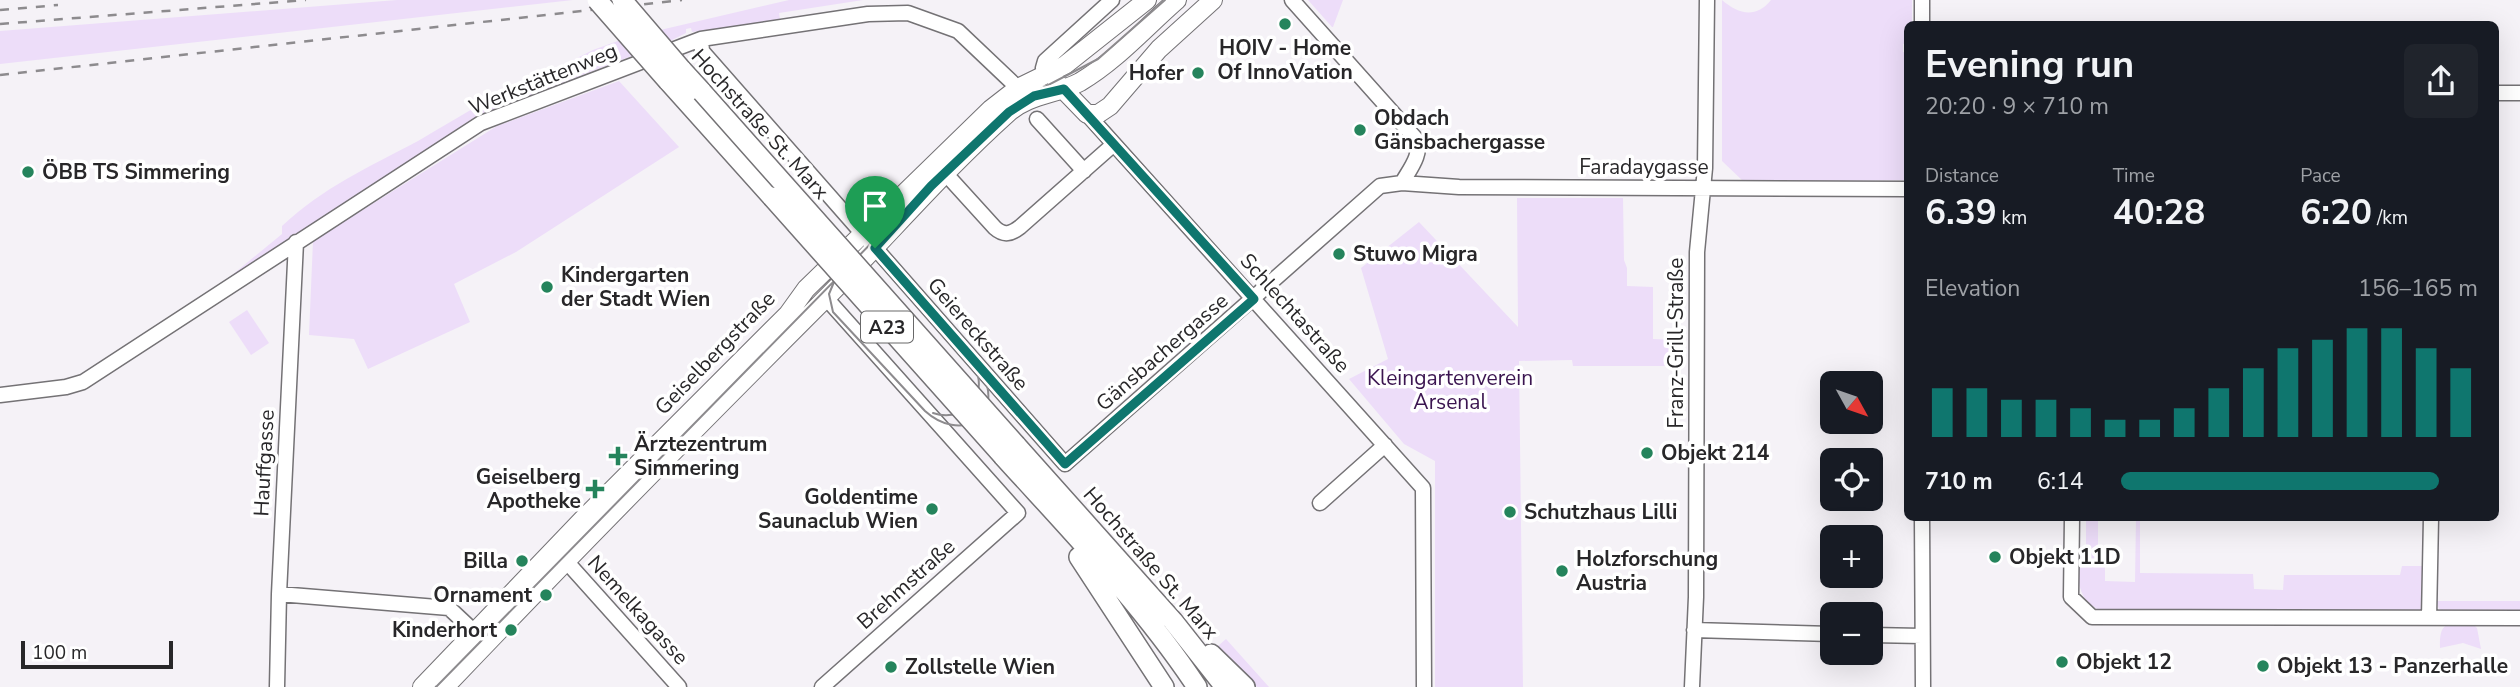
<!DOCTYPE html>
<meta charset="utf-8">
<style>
body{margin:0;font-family:"Nunito Sans",sans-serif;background:#20242c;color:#f1f3f6;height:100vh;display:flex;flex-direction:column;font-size:26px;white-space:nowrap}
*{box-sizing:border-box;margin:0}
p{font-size:23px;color:#9ea1a6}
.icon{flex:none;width:38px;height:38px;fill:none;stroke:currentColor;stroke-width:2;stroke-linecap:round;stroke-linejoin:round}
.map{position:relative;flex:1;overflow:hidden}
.drawer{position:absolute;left:1904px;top:21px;width:595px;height:500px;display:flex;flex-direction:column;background:#171b24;border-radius:10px;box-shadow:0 7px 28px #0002}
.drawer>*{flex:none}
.needle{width:46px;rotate:130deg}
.controls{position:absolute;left:1820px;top:371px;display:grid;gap:14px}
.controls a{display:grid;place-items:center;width:63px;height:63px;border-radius:10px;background:#171b24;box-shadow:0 7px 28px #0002;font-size:35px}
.scale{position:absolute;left:21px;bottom:18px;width:152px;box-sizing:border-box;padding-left:7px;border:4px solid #282729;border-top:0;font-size:19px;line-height:24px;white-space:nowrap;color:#282729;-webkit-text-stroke:5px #fff;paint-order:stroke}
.pin{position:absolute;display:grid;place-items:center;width:60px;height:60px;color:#fff;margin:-72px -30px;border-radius:50% 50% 50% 0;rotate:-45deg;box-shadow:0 0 7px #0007}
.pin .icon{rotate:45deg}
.round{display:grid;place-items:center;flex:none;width:74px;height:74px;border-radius:10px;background:#20242c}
.headline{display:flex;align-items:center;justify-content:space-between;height:119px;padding:0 21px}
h1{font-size:38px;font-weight:700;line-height:52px}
.stats{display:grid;grid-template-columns:repeat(3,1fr);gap:10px;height:119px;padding:7px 21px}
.stats div{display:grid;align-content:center}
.stats b{font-size:35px;font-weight:700}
.stats small{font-size:19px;font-weight:400}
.stats p{font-size:19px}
.chart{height:196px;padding:14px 21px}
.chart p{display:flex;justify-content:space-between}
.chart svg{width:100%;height:126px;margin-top:7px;stroke:#0f766e;stroke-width:6}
ul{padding:0 21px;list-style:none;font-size:23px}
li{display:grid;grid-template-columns:112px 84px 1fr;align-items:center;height:52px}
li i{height:18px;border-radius:9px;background:#0f766e}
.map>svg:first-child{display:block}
.green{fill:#edddf9}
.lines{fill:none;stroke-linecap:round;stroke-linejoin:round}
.minor-casing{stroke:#747275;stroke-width:17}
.major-casing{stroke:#747275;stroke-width:20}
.highway-casing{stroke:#747275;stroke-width:22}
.minor{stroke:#fff;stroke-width:14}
.major{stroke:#fff;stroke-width:18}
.highway{stroke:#fff;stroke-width:19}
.tram{stroke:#8d8b8e;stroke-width:2}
.rail{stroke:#8d8b8e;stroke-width:2.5;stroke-dasharray:9 9;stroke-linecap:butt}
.highway-bridge-casing{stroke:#747275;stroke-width:22;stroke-linecap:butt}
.highway-bridge{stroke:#fff;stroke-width:19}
.route-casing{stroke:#fff;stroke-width:14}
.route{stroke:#0f766e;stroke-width:9}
.poi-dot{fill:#25845c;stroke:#fff;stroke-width:2.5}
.labels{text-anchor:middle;stroke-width:7;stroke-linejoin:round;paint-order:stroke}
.shield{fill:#fff;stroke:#686869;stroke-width:2}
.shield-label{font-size:19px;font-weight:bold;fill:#282729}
.poi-label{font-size:21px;font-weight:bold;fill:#282729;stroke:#fff;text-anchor:start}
.street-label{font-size:21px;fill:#282729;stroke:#fff}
.park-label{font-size:21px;fill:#3b1550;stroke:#fff}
</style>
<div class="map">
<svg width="2520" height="687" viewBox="0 0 2520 687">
<rect width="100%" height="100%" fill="#f5f2f7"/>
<path class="green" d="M397,0H573L0,64V31Z
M789,0H863L779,13L780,20L692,32L691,28L686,29V33L668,42L478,115L209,294L282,234V226C324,187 367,168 418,141C444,126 469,110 496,96H501L593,50L626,38Z
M1308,0H1343L1333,27H1332Z
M1722,0C1738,14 1756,19 1771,0H1912V24H1908L1907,43L1903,44V52H1908L1907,180L1744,182L1722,161Z
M619,81L679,147L516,252L454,284L470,322L368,369L354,339L309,335L313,241L497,126Z
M1517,198H1623L1624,260L1627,268V286L1653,287V339L1680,340V366H1573L1572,360L1519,361L1523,687H1435V461L1404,444L1349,379L1388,359L1361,268L1419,222L1518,327Z
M247,310L269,343L251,355L229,322Z
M2086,518H2098V556H2105V581L2135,582L2136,518H2140V573L2253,574L2254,589L2283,590L2284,575H2400L2402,566H2422L2425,569V600L2421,610L2414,612L2102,611C2082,603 2078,588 2078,568L2086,567Z
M2436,601H2520V612L2444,611L2439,609Z
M2472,623L2477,628L2481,649L2463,643L2440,648C2439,619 2449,624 2472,623Z
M1226,639L1269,687H1257L1218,646Z"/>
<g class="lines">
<g class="minor-casing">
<path id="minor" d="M1292,0L1416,139C1423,154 1409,170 1402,183
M1922,0V24
M701,39L702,51L1065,464L1380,186L1402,183L1459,187L1908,189
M1047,75L1043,68L1045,61L1112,0
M2496,93H2520
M1087,114L1423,488L1424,687
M1037,119L1084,171
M945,173L995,228C1004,236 1011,234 1020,227L1114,144
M0,395L66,387L83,382L481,123L701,39L868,14L908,13L958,31L1018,88
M1320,503L1385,445
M1922,518L1923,687
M2072,518L2071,597L2092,617L2520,618
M566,561L679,687
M279,594L449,608L482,639
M2429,618L2431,518
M1694,630L1832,634
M1871,635L1922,636
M277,687L279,594L296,242
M822,687L1018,513L826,298
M1692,687L1696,597L1697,252L1705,168L1707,0"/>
</g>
<g class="major-casing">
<path id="major" d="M1057,83L1087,114H1098L1110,106L1159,49L1213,0
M422,687L582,520L788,314L806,289L991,109L1018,88L1065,65L1147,0
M445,687C568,558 693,431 819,305C883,242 941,173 1008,113C1029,94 1056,95 1080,82C1116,61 1146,27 1177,0"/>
</g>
<g class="highway-casing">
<path id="highway" d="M681,69L702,92
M668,81L772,197
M1016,445L1173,621L1225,687
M1003,456C1070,530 1142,604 1197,687
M1079,557L1164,687
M1211,654L1245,687"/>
</g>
<use href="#minor" class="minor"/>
<use href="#major" class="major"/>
<use href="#highway" class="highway"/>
<path class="tram" d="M834,282L829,294L833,312L925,411C959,442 1004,420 983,374L888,264L881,248L883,228
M933,413C959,422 984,403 978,376
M436,687L893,221L924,186L1010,105L1098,59L1165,0"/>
<path class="rail" d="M0,10L58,5
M0,24L306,0
M0,75L682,0"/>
<g class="highway-bridge-casing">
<path id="highway-bridge" d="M597,0L668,81
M622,0L681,69
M702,92L1016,445
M772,197L1003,456"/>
</g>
<use href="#highway-bridge" class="highway-bridge"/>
</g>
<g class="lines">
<g class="route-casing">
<path id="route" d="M1064,89L1254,299L1065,464L875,248L931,186L1009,112L1034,96Z"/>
</g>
<use href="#route" class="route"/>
</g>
<g class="poi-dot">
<circle cx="1285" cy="24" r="7"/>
<circle cx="1198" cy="73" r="7"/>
<circle cx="1360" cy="130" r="7"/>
<circle cx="28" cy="172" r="7"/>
<circle cx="1339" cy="254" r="7"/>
<circle cx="547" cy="287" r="7"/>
<circle cx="1647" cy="453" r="7"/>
<path d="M614.5 445.5h7v7h7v7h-7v7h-7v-7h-7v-7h7z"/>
<path d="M591.5 478.5h7v7h7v7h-7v7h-7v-7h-7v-7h7z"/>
<circle cx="932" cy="509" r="7"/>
<circle cx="1510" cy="512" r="7"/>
<circle cx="1995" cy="557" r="7"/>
<circle cx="522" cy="561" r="7"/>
<circle cx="1562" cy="571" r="7"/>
<circle cx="546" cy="595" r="7"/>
<circle cx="511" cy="630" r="7"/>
<circle cx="2062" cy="662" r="7"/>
<circle cx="2263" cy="666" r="7"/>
<circle cx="891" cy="667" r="7"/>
</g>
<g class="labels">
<rect class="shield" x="861" y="311.5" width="52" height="31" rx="5"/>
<g class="shield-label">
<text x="887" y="334">A23</text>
</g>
<g class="poi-label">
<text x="1285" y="55" text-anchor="middle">HOIV - Home<tspan x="1285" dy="24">Of InnoVation</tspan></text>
<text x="1184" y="80" text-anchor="end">Hofer</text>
<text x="1374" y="125">Obdach<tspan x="1374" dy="24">Gänsbachergasse</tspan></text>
<text x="42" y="179">ÖBB TS Simmering</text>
<text x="1353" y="261">Stuwo Migra</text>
<text x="561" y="282">Kindergarten<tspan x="561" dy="24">der Stadt Wien</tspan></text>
<text x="634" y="451">Ärztezentrum<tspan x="634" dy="24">Simmering</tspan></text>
<text x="1661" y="460">Objekt 214</text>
<text x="581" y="484" text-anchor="end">Geiselberg<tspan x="581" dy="24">Apotheke</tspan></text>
<text x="918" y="504" text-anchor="end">Goldentime<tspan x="918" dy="24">Saunaclub Wien</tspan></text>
<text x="1524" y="519">Schutzhaus Lilli</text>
<text x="2009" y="564">Objekt 11D</text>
<text x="1576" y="566">Holzforschung<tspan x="1576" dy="24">Austria</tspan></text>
<text x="508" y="568" text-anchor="end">Billa</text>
<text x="532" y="602" text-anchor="end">Ornament</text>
<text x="497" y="637" text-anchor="end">Kinderhort</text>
<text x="2076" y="669">Objekt 12</text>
<text x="2277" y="673">Objekt 13 - Panzerhalle</text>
<text x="905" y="674">Zollstelle Wien</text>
</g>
<g class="street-label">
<text transform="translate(543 79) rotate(-22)" y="7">Werkstättenweg</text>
<text transform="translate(760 124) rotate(48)" y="7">Hochstraße St. Marx</text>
<text x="1644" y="174">Faradaygasse</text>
<text transform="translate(1295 313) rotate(48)" y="7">Schlechtastraße</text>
<text transform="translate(978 334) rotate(49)" y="7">Geiereckstraße</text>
<text transform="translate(1676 343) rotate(-90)" y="7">Franz-Grill-Straße</text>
<text transform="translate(1162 352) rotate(-41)" y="7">Gänsbachergasse</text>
<text transform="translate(715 353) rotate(-46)" y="7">Geiselbergstraße</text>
<text transform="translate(264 463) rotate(-87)" y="7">Hauffgasse</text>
<text transform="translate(1151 563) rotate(49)" y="7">Hochstraße St. Marx</text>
<text transform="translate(906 584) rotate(-42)" y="7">Brehmstraße</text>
<text transform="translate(638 610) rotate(48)" y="7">Nemelkagasse</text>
</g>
<g class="park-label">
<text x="1450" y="385">Kleingartenverein<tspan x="1450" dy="24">Arsenal</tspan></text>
</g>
</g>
</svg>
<div class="controls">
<a><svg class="needle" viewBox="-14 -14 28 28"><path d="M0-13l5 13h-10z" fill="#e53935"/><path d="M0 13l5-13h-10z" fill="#9ea1a6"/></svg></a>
<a><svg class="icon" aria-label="locate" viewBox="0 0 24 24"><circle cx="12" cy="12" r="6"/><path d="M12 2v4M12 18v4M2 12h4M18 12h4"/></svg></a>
<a>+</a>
<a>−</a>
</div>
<div class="scale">100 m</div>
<div class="pin" style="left:875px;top:248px;background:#1e9e55"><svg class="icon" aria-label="arrive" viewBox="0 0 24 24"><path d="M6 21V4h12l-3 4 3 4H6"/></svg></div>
<section class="drawer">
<div class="headline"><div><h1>Evening run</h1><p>20:20 · 9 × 710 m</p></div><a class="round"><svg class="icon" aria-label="share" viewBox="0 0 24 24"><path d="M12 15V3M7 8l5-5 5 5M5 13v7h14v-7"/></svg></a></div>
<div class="stats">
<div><p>Distance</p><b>6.39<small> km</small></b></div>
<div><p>Time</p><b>40:28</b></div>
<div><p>Pace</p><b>6:20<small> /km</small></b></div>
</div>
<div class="chart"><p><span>Elevation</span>156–165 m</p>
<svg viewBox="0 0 160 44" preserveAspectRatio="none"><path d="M5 44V27M15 44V27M25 44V31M35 44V31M45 44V34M55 44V38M65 44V38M75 44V34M85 44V27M95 44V20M105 44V13M115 44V10M125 44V6M135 44V6M145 44V13M155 44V20"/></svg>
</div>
<ul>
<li><b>710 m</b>6:14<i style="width:89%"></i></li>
</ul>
</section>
</div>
